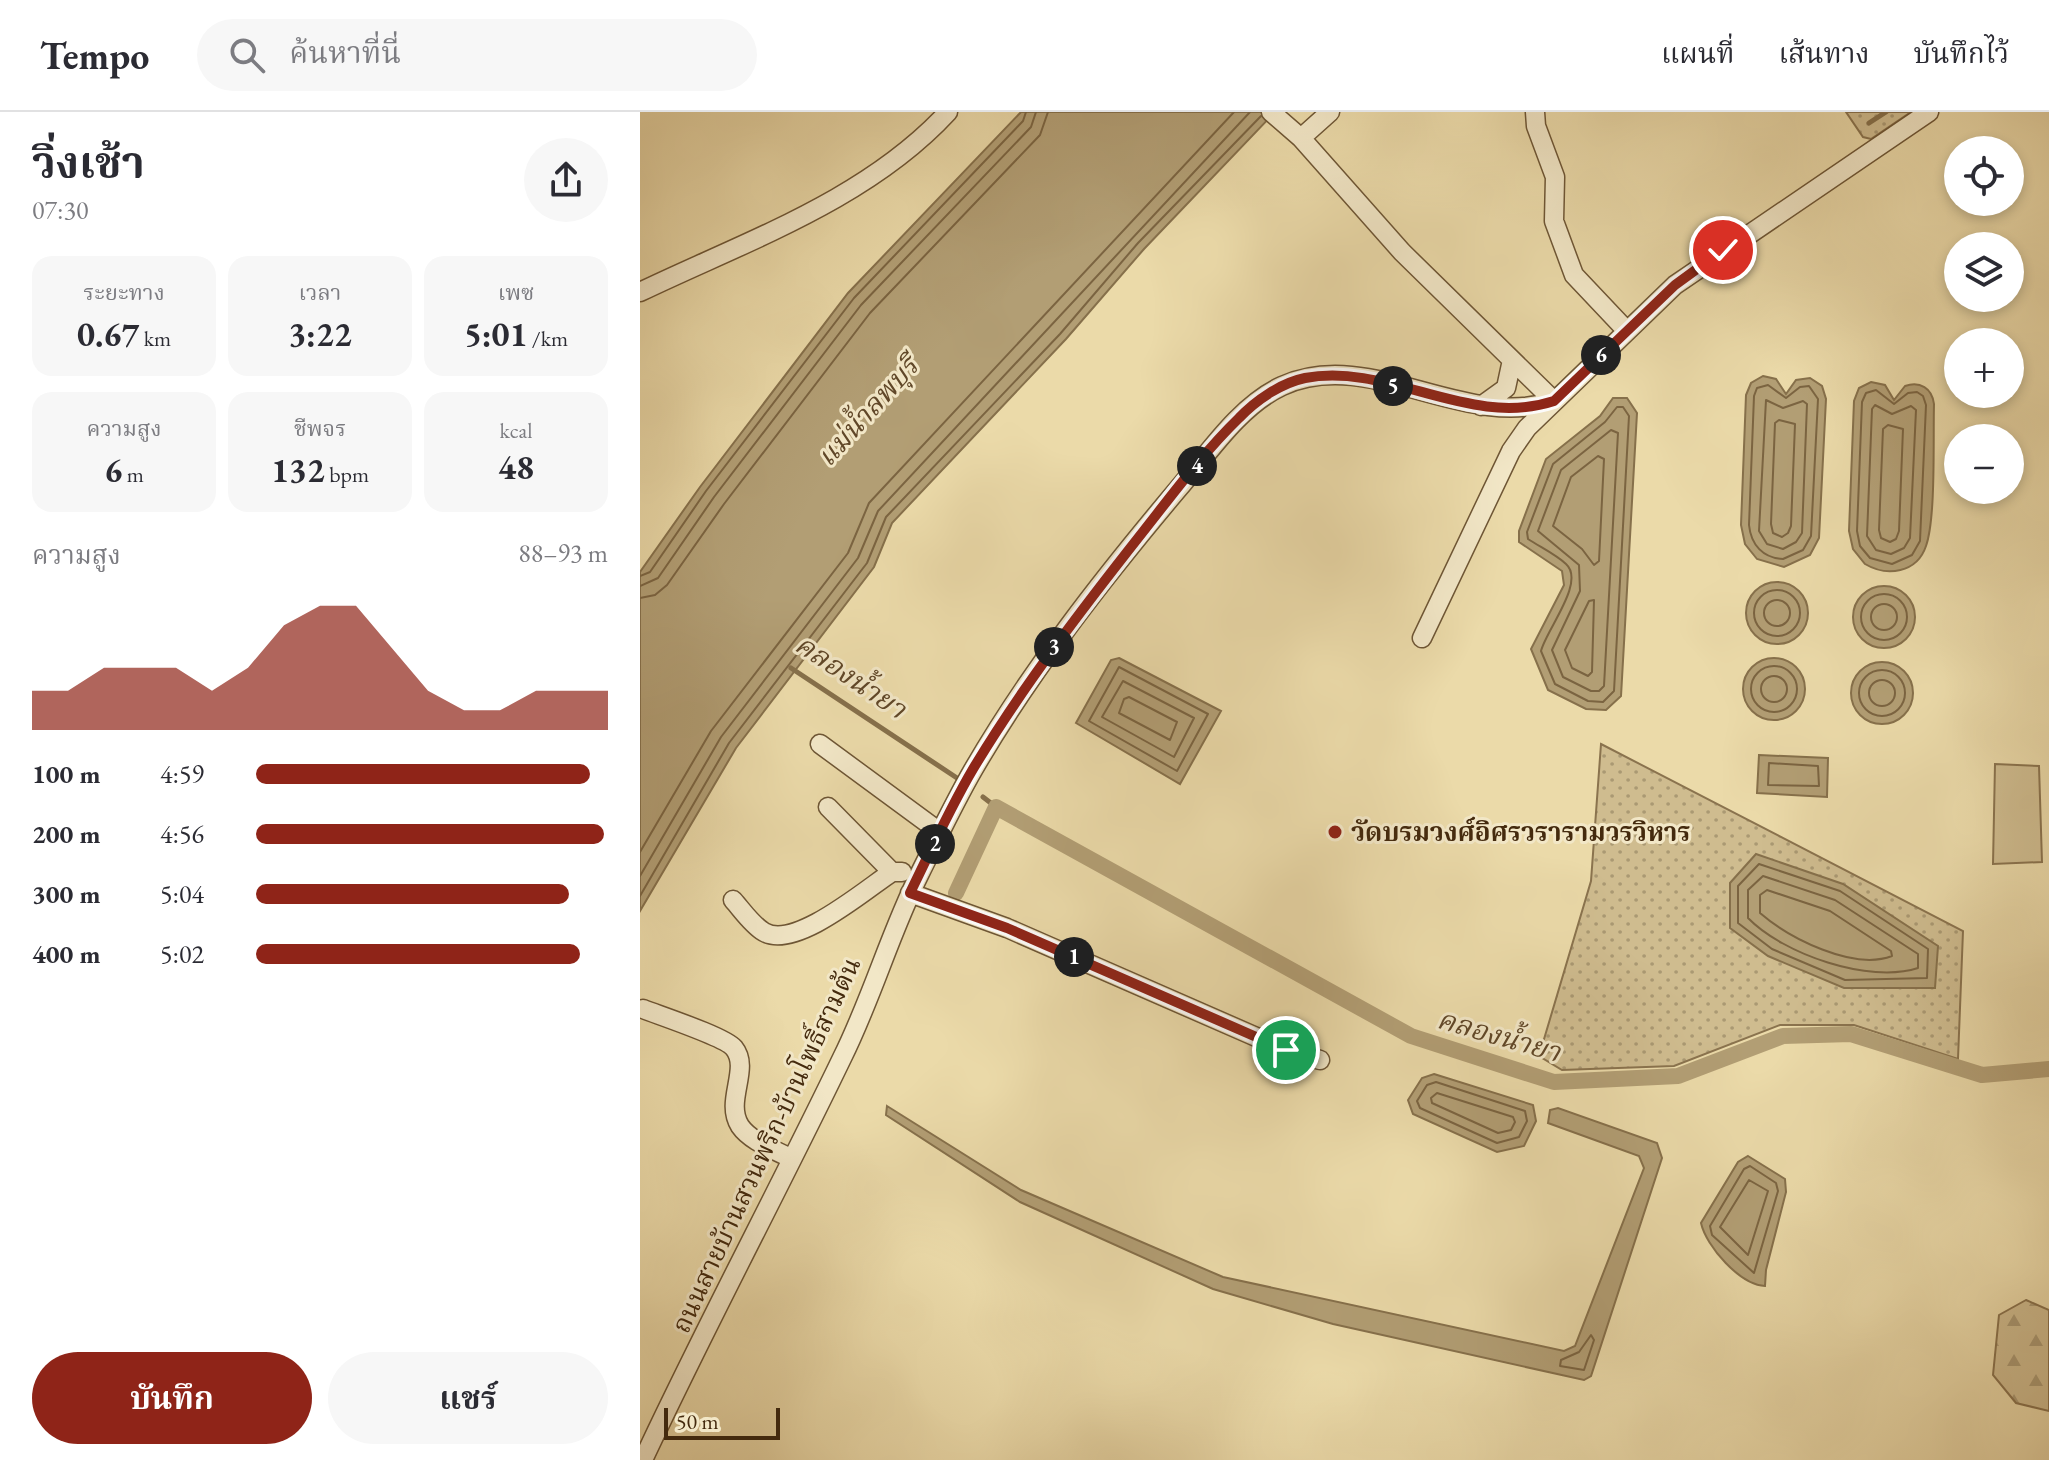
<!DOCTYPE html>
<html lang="th">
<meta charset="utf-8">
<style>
body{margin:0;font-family:"EB Garamond","Noto Serif Thai",serif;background:#f7f7f7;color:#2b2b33;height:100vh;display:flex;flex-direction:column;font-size:30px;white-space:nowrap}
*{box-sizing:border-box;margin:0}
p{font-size:26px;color:#7c7c81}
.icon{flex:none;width:44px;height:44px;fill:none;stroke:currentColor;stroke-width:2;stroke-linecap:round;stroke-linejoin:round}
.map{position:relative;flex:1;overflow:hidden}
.panel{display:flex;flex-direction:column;background:#fff;width:640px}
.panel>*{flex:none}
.fabs{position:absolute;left:1304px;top:24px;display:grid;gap:16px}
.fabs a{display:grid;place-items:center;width:80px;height:80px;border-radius:50%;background:#fff;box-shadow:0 4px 12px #0003;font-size:40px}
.scale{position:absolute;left:24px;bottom:20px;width:116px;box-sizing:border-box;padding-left:8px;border:4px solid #442a0e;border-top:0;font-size:22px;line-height:28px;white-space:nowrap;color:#442a0e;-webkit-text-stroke:6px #f2e7c7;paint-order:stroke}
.pin{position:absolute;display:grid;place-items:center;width:68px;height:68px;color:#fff;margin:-34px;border:4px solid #fff;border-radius:50%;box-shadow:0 2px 8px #0007}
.km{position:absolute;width:40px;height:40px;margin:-20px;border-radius:50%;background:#222;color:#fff;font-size:22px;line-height:40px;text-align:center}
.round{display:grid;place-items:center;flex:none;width:84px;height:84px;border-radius:42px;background:#f7f7f7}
.head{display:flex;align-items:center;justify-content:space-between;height:136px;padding:0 32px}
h1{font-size:44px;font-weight:700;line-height:60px}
.metrics{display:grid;grid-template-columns:repeat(3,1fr);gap:12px;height:136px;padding:8px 32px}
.metrics div{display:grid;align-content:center;border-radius:20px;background:#f7f7f7;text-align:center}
.metrics b{font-size:34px;font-weight:700}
.metrics small{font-size:22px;font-weight:400}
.metrics p{font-size:22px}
.chart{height:224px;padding:16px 32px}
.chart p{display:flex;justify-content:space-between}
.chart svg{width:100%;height:144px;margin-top:8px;fill:#8f2418;opacity:.7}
.button{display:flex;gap:16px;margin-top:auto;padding:16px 32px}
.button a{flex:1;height:92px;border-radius:48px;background:#8f2418;color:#fff;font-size:32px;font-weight:700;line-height:92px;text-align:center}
.button a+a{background:#f7f7f7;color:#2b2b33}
ul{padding:0 32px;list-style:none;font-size:26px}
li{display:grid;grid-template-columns:128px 96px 1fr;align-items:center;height:60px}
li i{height:20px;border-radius:10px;background:#8f2418}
header{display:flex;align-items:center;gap:48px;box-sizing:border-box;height:112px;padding:0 40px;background:#fff;border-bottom:2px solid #e1e1e2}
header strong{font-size:38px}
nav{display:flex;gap:44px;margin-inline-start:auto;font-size:28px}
.search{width:560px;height:72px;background:#f7f7f7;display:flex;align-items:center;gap:20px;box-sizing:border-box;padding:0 28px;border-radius:44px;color:#7c7c81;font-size:30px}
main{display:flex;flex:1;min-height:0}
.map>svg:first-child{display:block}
.grass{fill:url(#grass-dots);stroke:#8a734e;stroke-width:2}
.forest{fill:url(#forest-firs);stroke:#8a734e;stroke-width:2}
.pitch{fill:#cfbc8f;stroke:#8a734e;stroke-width:2}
.water{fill:#b29e74;stroke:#86704b;stroke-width:2}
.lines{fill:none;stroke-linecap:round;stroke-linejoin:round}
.shore{stroke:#7b6441;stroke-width:2}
.stream{stroke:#86704b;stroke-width:5}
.canal{stroke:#b29e74;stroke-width:16}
.minor-casing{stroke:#6e5635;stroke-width:21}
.minor{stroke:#f2e7c7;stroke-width:18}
.route-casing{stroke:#fff;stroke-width:16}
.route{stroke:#8f2418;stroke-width:10}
.poi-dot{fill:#8f2418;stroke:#f2e7c7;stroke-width:3}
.labels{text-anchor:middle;stroke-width:6;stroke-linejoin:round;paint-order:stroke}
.poi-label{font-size:26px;font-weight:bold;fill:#442a0e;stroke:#f2e7c7;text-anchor:start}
.street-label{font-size:26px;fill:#442a0e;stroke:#f2e7c7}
.water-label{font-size:28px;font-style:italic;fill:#604728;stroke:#f2e7c7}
</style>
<header>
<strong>Tempo</strong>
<div class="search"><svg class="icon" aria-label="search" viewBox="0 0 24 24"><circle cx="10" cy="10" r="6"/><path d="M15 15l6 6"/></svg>ค้นหาที่นี่</div>
<nav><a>แผนที่</a><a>เส้นทาง</a><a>บันทึกไว้</a></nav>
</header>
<main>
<section class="panel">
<div class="head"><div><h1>วิ่งเช้า</h1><p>07:30</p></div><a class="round"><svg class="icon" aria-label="share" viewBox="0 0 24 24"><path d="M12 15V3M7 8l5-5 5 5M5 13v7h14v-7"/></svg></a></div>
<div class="metrics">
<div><p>ระยะทาง</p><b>0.67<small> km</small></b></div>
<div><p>เวลา</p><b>3:22</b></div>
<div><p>เพซ</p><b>5:01<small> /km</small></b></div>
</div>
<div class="metrics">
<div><p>ความสูง</p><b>6<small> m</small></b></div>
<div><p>ชีพจร</p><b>132<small> bpm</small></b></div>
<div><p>kcal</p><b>48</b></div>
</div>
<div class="chart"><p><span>ความสูง</span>88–93 m</p>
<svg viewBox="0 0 160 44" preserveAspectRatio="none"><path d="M0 44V32L10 32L20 25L30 25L40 25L50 32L60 25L70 12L80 6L90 6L100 19L110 32L120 38L130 38L140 32L150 32L160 32V44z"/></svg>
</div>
<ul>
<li><b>100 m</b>4:59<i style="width:95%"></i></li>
<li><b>200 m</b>4:56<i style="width:99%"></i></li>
<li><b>300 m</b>5:04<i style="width:89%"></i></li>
<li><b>400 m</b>5:02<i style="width:92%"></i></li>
</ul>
<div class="button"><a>บันทึก</a><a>แชร์</a></div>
</section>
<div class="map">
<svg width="1409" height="1348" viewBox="0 0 1409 1348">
<defs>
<pattern id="grass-dots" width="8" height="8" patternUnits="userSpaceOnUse" patternTransform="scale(2)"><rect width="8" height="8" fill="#cfbc8f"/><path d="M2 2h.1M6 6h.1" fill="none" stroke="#aa9973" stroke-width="1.8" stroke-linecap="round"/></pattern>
<pattern id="forest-firs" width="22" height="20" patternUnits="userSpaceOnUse" patternTransform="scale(2)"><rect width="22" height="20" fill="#cfbc8f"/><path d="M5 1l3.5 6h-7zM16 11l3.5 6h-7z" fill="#aa9973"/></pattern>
</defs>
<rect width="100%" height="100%" fill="#ebdaa9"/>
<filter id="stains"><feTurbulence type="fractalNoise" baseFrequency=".0025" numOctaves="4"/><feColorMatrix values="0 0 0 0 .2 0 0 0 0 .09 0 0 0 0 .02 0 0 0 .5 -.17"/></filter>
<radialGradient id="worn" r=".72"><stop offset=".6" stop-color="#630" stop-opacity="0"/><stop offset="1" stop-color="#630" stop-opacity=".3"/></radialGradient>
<path class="grass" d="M1206,0H1271L1231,27L1223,25Z
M961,632L1323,819L1318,947L1214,913H1140L1034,954L922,958L899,944L951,769Z"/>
<path class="forest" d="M1386,1188L1409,1198V1299L1376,1291L1353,1263L1359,1203Z"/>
<path class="pitch" d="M1355,652L1399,654L1402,750L1353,752Z"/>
<path class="water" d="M381,0H635L504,137L426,227L252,411L234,455L96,636L0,799V460L60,375L208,181Z
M1123,264L1136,267L1146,282L1156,268L1170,266L1182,274L1186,287L1179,426L1170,443L1144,455L1117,447L1105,432L1101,413L1106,283L1111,271Z
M1231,270L1245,273L1254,288L1265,274C1280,269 1292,276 1294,292C1293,326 1296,406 1286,434C1277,461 1247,465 1225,452L1213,437L1209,419L1214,289L1219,276Z
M973,286H987L997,301L981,584L966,598L946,597L908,578L891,537L924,473L922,459L879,430V419L906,347L960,304Z
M1106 501a31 31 0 1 1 62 0a31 31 0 1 1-62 0Z
M1213 505a31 31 0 1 1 62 0a31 31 0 1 1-62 0Z
M1103 577a31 31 0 1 1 62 0a31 31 0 1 1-62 0Z
M479,546L581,599L540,672L436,611L471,548Z
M1211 581a31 31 0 1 1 62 0a31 31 0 1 1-62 0Z
M1119,643L1188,646L1187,685L1117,681Z
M1116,742L1203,772L1298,834L1295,876H1204L1128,844L1090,816V771Z
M794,962L893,993L896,1009L884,1034L857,1040L773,1002L768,988L782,966Z
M247,994L381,1078L583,1165L924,1239L935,1234L1004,1056L999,1044L908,1011L910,998L918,996L1017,1031L1022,1046L951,1264L944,1268L693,1212L573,1177L380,1090L246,1003Z
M1108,1044L1145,1067L1146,1080L1126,1158L1125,1174C1100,1173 1066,1134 1061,1111L1098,1050Z"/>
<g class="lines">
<path class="shore" d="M1128,273L1146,286L1160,275L1169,274L1178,287L1171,424L1163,438L1143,447C1123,446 1111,433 1109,413L1114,284L1117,276Z
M1236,278L1254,292L1268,281L1277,280L1283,284L1286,293L1280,429L1272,443L1252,452L1230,446L1220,434L1217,419L1222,290L1226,281Z
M1126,288L1143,296L1163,289L1167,292L1162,421L1156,430L1143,437L1127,432L1119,419Z
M1235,293L1252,302L1271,294L1276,298L1270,426L1264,436L1251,442L1236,438L1227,424L1232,297Z
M977,295H983L989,304L974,579L963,590L948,589L915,572L901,539C906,518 946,470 926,452C915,442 900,435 888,427L887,420L913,352L965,310Z
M1139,308L1155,312L1151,414L1148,421L1142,425L1133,421L1131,412L1135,311Z
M1248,313L1263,317L1259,419L1256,427L1250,430L1241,426L1239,418L1243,317Z
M971,318L978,321L964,574L959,579H951L923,565L912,538L940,479L939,453L898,419L921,358Z
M958,344L964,347L959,449L954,453L942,437L913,414L931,365Z
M0,464L10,460L66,379L214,186L383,9L386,0
M0,474L18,466L74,385L221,193L391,15L396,0
M1114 501a23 23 0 1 1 46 0a23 23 0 1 1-46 0Z
M1221 505a23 23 0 1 1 46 0a23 23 0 1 1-46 0Z
M0,486L15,483L27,473L84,392L230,201L400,23L408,0
M954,488L952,560L948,564L932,556L925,538L949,489Z
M1124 501a13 13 0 1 1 26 0a13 13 0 1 1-26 0Z
M1231 505a13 13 0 1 1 26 0a13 13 0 1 1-26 0Z
M1111 577a23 23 0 1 1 46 0a23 23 0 1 1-46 0Z
M479,555L568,602L537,659L449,609Z
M1219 581a23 23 0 1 1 46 0a23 23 0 1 1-46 0Z
M1121 577a13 13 0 1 1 26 0a13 13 0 1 1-26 0Z
M1229 581a13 13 0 1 1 26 0a13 13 0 1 1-26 0Z
M483,569L554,606L534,645L462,605Z
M489,585L537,610L530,628L479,601L484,587Z
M1129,651L1178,654L1179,674L1128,673Z
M0,740L71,619L208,441L229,391L594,0
M1119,752L1200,779L1288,837L1287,866L1205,868L1132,837L1098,811V774Z
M0,764L81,625L218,446L238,399L610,0
M1123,764L1195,788L1278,842V856C1229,872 1143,842 1108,806V778Z
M1127,778L1190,799L1251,839L1252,844C1213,859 1149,826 1120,801V783Z
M0,784L89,631L227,451L246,405L420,222L498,131L621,4
M796,970L885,999L887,1009L879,1025L857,1031L780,996L777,989L787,973Z
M797,981L873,1005L875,1010L871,1018L858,1021L792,991L791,986Z
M1110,1054L1136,1071L1138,1079L1114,1161L1072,1123L1070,1114L1104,1057Z
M1109,1068L1128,1079L1108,1143L1080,1115Z
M951,1223L954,1228L944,1258L920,1254L921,1248L939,1240Z"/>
<path class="stream" d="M1229,11L1246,0
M151,556L317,666
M343,685L356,695"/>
<path class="canal" d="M316,781L356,695L771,924L914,970L1038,964L1143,924L1211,922L1342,963L1409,957"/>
<g class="minor-casing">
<path id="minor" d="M631,0L661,26L762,140L914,289
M895,0L896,14L915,65L914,109L934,163L986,218
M661,26L690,0
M0,180C106,129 227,88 308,0
M841,294L866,276L872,248
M782,526L871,339L887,316L1035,173L1289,0
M180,632L301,721
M188,695L252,760H262
M270,781L367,816L646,938L680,948
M93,788C102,798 112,813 124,820C155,838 225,778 252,760
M3,897C21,904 85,925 94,936C111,957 84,989 100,1014C111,1030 136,1038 152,1047
M3,1348C66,1213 137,1081 202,946C232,886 250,821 280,761C297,727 314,691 333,658C391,558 464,465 538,377C568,342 599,294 642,274C730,234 823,319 914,289"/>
</g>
<use href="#minor" class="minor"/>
</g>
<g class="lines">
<g class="route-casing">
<path id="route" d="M646,938L367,816L270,781C290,740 310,696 333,657C383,574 442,497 502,421C532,383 563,341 599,306C616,288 641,271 665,266C749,250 829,317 914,289L1035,173L1083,138"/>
</g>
<use href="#route" class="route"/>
</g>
<circle class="poi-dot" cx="695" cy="720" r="8"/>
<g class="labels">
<g class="poi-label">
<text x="711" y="729">วัดบรมวงศ์อิศรวรารามวรวิหาร</text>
</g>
<g class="street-label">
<text transform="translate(126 1033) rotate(-65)" y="9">ถนนสายบ้านสวนพริก-บ้านโพธิ์สามต้น</text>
</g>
<g class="water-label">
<text transform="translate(227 299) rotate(-48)" y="10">แม่น้ำลพบุรี</text>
<text transform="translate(211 564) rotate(34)" y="10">คลองน้ำยา</text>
<text transform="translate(859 923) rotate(16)" y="10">คลองน้ำยา</text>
</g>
</g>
<rect width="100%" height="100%" filter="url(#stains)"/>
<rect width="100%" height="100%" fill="url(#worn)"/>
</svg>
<div class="fabs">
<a><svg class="icon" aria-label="locate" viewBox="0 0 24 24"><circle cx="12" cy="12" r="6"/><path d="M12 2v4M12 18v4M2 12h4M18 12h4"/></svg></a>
<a><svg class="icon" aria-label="layers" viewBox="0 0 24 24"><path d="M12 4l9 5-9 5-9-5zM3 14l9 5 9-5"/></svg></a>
<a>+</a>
<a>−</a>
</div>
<div class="scale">50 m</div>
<div class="pin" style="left:646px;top:938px;background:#1e9e55"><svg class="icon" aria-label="arrive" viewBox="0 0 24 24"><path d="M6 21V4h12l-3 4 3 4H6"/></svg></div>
<div class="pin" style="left:1083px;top:138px;background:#d93025"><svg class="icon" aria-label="check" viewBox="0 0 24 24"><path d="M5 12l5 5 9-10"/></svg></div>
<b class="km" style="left:434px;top:845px">1</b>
<b class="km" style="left:295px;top:732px">2</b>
<b class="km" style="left:414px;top:535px">3</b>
<b class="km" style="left:557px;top:354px">4</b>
<b class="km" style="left:753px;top:274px">5</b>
<b class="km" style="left:961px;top:243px">6</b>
</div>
</main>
